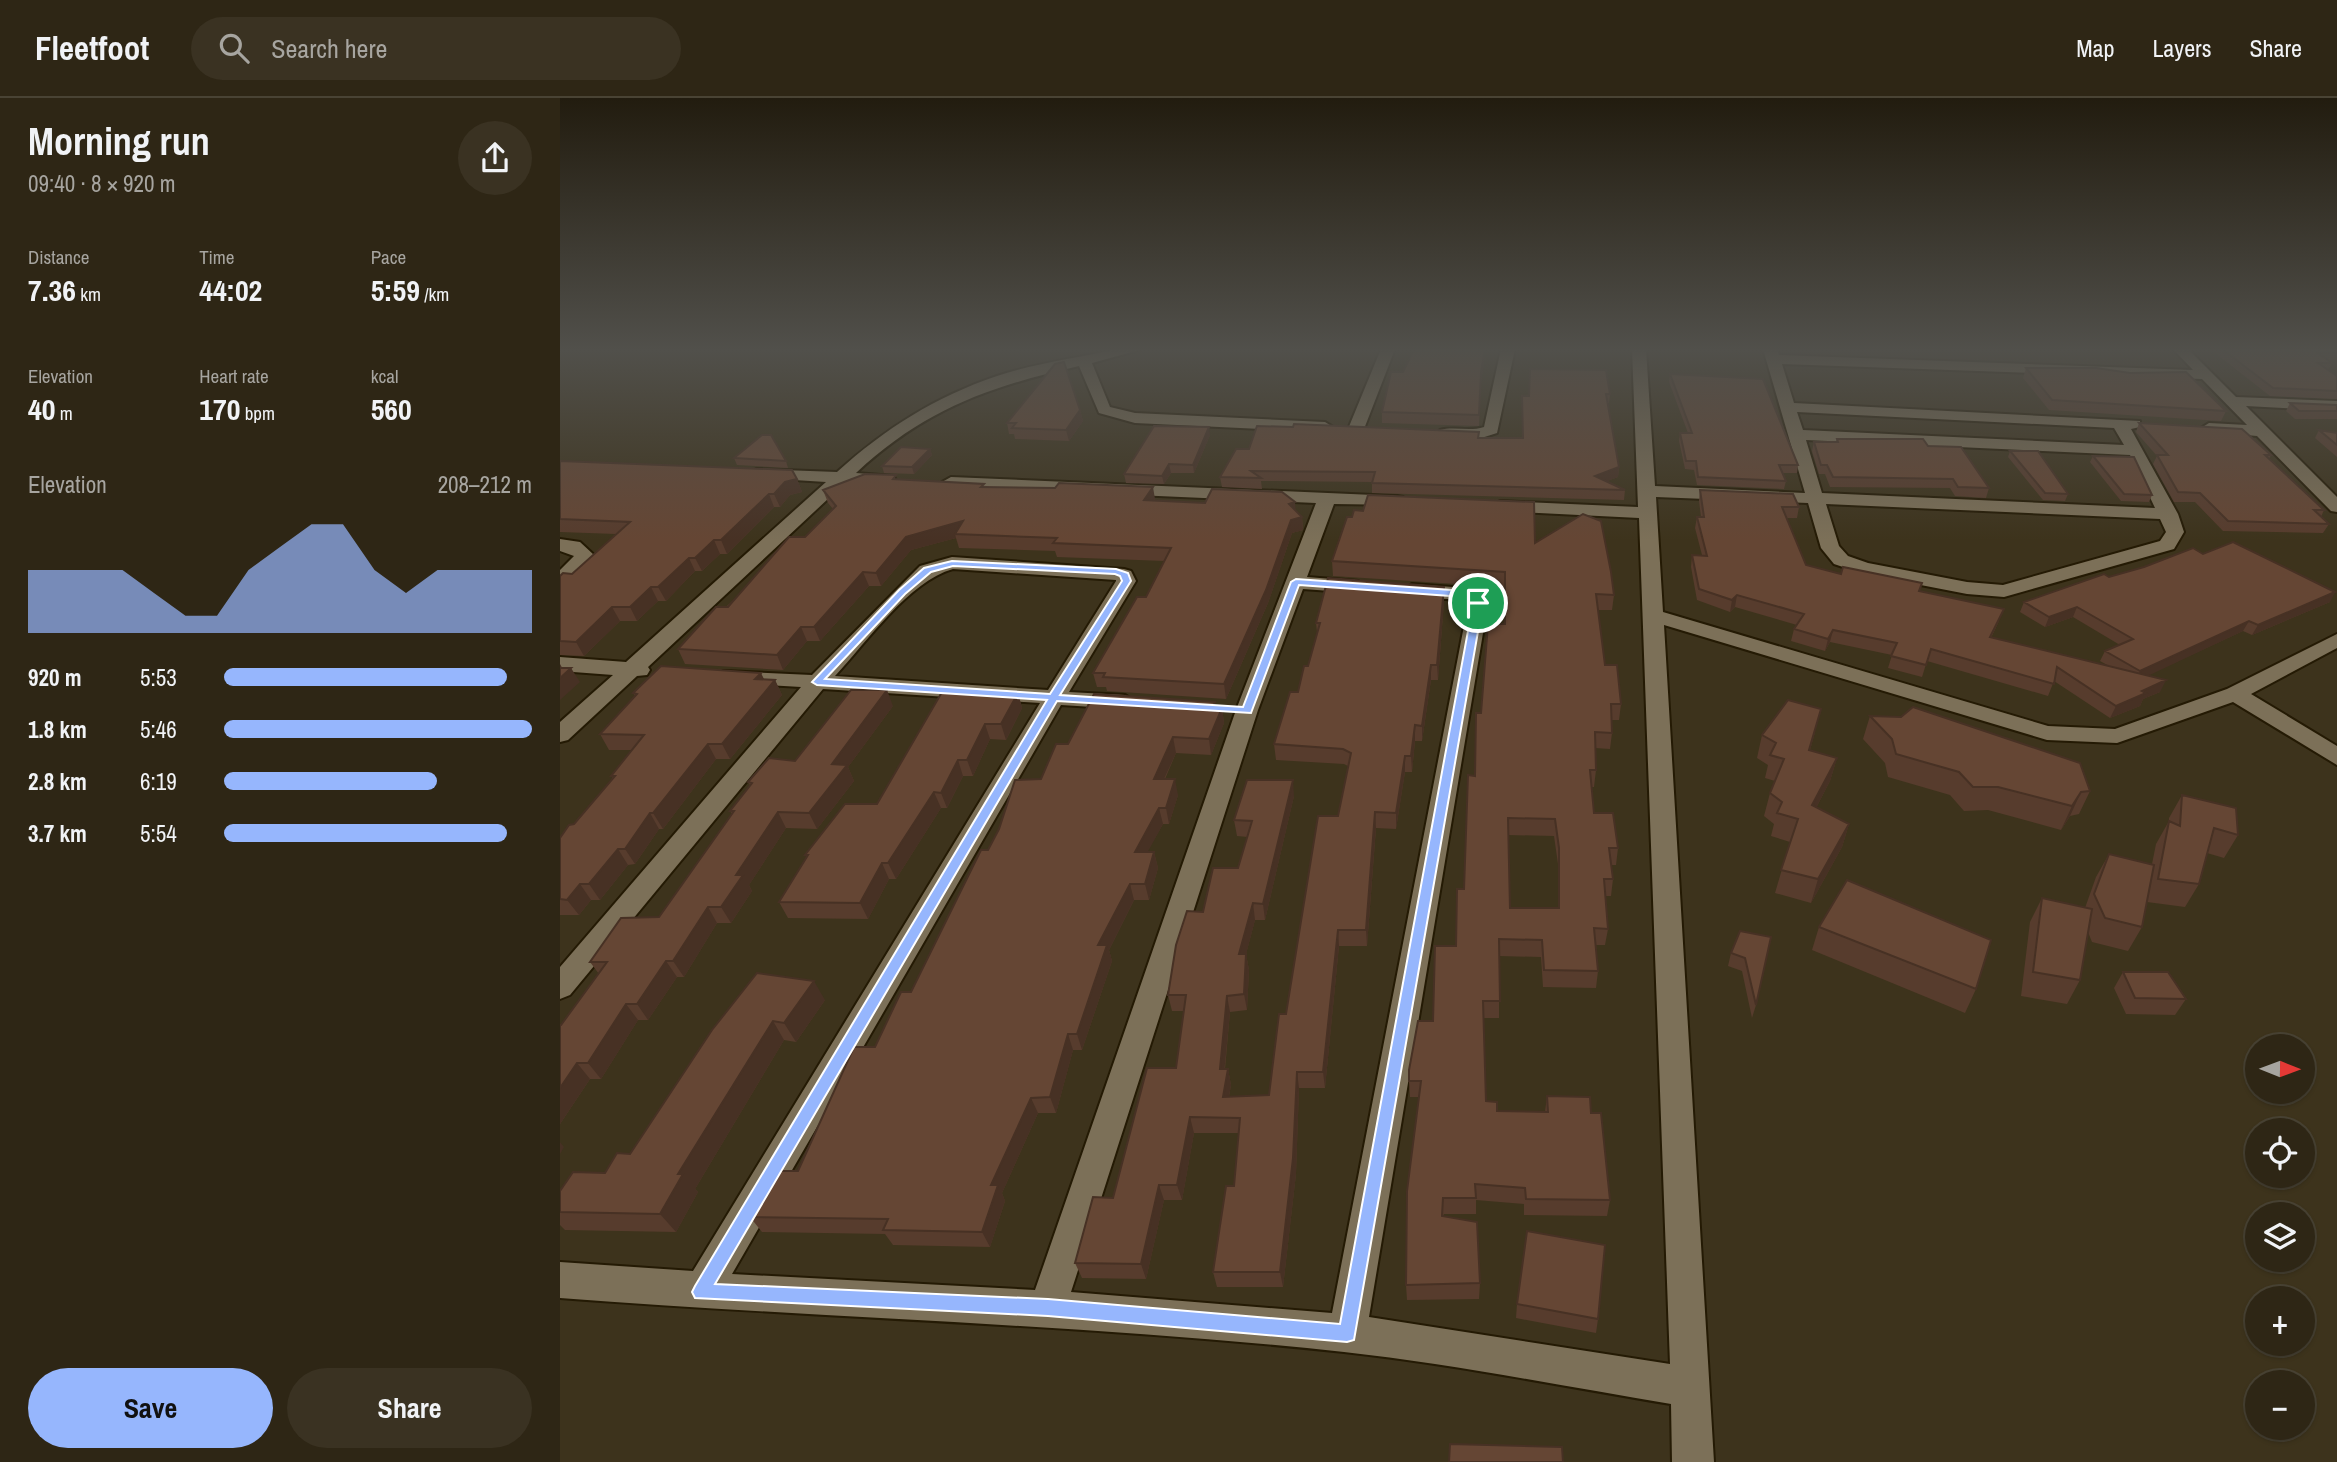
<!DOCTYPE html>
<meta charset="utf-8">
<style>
body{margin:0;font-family:"Archivo Narrow",sans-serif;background:#3a3222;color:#f1f3f6;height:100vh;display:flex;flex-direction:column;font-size:26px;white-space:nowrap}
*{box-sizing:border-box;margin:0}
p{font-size:23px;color:#a7a5a0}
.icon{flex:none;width:38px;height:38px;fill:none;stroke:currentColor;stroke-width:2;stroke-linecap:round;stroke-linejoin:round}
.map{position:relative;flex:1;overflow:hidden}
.details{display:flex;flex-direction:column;background:#2e2615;width:560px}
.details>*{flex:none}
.needle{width:46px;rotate:91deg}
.tools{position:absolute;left:1685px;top:936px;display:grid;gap:14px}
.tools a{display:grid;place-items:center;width:70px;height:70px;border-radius:50%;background:#2e2615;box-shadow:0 2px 5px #0004,0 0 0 2px #494334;font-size:35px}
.pin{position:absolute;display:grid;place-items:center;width:60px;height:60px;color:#fff;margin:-30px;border:4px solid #fff;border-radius:50%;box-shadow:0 2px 7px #0007}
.round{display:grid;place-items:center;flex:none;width:74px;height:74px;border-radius:37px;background:#3a3222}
.summary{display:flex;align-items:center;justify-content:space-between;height:119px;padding:0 28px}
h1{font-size:38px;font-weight:700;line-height:52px}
.metrics{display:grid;grid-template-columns:repeat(3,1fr);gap:10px;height:119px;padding:7px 28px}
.metrics div{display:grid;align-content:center}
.metrics b{font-size:30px;font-weight:700}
.metrics small{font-size:19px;font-weight:400}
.metrics p{font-size:19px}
.chart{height:196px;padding:14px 28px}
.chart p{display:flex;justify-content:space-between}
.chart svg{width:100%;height:126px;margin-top:7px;fill:#96b6fd;opacity:.7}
.primary-button{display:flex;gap:14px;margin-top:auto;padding:14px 28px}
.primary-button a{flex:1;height:80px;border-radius:42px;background:#96b6fd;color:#111;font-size:28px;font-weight:700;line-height:80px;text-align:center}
.primary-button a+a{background:#3a3222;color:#f1f3f6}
ul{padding:0 28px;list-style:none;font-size:23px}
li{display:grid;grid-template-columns:112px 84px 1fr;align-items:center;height:52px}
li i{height:18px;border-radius:9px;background:#96b6fd}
header{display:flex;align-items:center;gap:42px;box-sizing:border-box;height:98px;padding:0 35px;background:#2e2615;border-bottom:2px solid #494334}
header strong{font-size:33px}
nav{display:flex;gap:38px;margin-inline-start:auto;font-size:24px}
.search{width:490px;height:63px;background:#3a3222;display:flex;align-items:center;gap:18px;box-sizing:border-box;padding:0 24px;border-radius:38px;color:#a7a5a0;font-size:26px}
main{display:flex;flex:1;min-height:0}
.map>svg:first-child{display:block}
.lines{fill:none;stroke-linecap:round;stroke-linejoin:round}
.minor-casing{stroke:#241a04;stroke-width:4}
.minor{fill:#7c7058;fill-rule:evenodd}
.wall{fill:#573c2d;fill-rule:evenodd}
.shaded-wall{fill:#473124}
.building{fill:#654634;stroke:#473124;stroke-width:2;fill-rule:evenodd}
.route{fill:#96b6fd;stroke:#fff;stroke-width:2;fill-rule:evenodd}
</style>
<header>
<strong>Fleetfoot</strong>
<div class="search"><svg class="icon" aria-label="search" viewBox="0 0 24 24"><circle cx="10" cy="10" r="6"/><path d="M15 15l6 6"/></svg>Search here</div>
<nav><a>Map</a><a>Layers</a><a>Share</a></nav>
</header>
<main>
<section class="details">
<div class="summary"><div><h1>Morning run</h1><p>09:40 · 8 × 920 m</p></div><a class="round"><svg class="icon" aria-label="share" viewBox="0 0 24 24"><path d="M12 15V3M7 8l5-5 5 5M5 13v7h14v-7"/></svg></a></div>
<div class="metrics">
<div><p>Distance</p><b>7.36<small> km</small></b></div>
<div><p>Time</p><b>44:02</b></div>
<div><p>Pace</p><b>5:59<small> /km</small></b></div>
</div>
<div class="metrics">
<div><p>Elevation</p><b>40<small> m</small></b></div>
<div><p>Heart rate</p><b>170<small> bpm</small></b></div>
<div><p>kcal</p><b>560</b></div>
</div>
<div class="chart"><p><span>Elevation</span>208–212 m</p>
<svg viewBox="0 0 160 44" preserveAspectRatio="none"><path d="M0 44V22L10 22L20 22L30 22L40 30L50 38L60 38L70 22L80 14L90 6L100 6L110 22L120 30L130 22L140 22L150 22L160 22V44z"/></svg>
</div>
<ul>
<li><b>920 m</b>5:53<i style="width:92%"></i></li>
<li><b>1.8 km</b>5:46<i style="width:100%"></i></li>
<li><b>2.8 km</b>6:19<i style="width:69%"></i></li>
<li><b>3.7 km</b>5:54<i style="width:92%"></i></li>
</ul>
<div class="primary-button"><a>Save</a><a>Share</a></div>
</section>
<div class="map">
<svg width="1777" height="1364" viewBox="0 0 1777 1364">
<rect width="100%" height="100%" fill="#3d331c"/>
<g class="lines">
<g class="minor-casing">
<path id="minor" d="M557,251H583L532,265L550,309L575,315L765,324L773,329L765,334L575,325L539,315L519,268C428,289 365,311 296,375L333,378L336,382L333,386L285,385L88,569L90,572L87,577L77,578L8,642L0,644V624L53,577L0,573V559L66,564L266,384L202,380L196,379L193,375L196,371L277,374C326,330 375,299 437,278C476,265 518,260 557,251Z
M821,251H835L804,331L802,334H790L788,331Z
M941,251H955L937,335L915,342L880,338V332C895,328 909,334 924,329Z
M1072,251H1086L1095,388L1245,395L1203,251H1217L1219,257L1633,272L1613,251H1628L1676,299L1777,303V313L1686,308L1777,399V414L1771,413L1697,338L1643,333L1641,330L1649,325L1687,327L1642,281L1222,266L1234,305L1580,323V329L1571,331L1618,416L1624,434L1614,451L1444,499L1407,496L1304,476L1274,466L1261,450L1248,405L1096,399L1103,514L1488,628L1555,631L1667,591L1777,536V550L1691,596L1777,648V667L1673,604L1557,645L1487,642L1104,527L1154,1364H1112L1111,1306C1002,1288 893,1266 784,1254C523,1226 260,1220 0,1200V1164L133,1173L480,605L263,591L10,897L0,901V869L241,589L171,585L163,583L160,578L163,573L252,577L360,468L392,459L564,471L571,473L576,483L509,594L565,597L576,604L565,611L501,607L172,1176L475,1192L676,612L756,405L391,389L382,384L391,379L837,398L843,399L846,403L843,407L774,406L747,479L798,483L808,489L798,495L743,491L698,612L511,1194L772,1215L908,507C890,494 856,508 842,492L852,486L906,490L913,492L928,505L809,1219L1110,1266L1079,420L940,413L931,408L940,403L1078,409ZM1237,314L1554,330L1564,347L1243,332ZM1246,342L1570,357L1595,410L1262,395ZM1266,406L1600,421L1606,434L1600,443L1443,487L1407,484L1308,465L1288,458L1279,448ZM393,471L556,482V483L488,592L275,578C306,545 349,483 393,471Z
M0,441L20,444L34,457L22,474L0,487V472L14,458L0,453Z"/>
</g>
<use href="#minor" class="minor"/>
</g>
<path class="wall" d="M854,251H926L921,284L919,328L822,325V314Z
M1650,251H1777V262H1767L1772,265L1768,272L1777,278V301L1710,298Z
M1466,270L1666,313L1661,323L1489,312L1463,280Z
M1110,276L1238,367L1237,375H1223L1226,383L1224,391L1137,387L1134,372L1125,371L1119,343L1120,335H1128L1109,284Z
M1050,296L1049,305H1047L1059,369L1058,379L1047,383L1065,392L1064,402L812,395V384L701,383L702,391L662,389L660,379L689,351L918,340H963L962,298Z
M1730,305L1777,307V321H1735L1726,313Z
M520,312L523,323L509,343L455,341L454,336H449L447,325Z
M1579,325L1711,357L1709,361L1764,412L1761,419L1769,426L1763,435L1663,433L1635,404H1614L1593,366L1597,358L1576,334Z
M1759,332L1777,335V359L1755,340Z
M650,337L634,375H611L604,386L566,385L564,376Z
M1277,341L1368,348L1429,390L1426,400L1395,398L1390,390L1270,389L1265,376H1259L1252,353L1254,344H1276Z
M370,351L372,357L354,376L324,375L322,368Z
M1450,353L1508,396L1505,403L1483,402L1448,359Z
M1533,358L1592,397L1589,404L1561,403L1530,364Z
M174,360L226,363L228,370L177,367Z
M0,363L237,381L242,394L230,397L220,409H214L167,456H160L142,473H135L106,503H98L77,523H60L24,558L0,557V478L12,476L56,436L0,434Z
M337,381L595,401L594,403L645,405L735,404V412L742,419L743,432L732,435L708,505L666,601L547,593L546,589H537L533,575L586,499L605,463L497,459L495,453L399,450L396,440L351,452L321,488H309L260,543H247L223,572L125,566L118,551L245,439L273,411L268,405L263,392Z
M1140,392L1239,409L1237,420H1226L1246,467L1281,476L1359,493L1439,523L1431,540L1549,568L1540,563L1545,553L1560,547L1513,519L1485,529L1460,514L1464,504L1549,479L1643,456L1770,504L1692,537L1683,533L1588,577L1600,594L1583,601L1580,608L1550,620L1494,583L1488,598L1367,563L1362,579L1328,570L1332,557L1270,544L1265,553L1231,543L1234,531L1237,527L1175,509L1170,514L1137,502L1131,469L1132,457H1142L1135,430L1137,419H1141L1139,403Z
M975,445L1054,497L1052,512H1038L1045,567L1061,606L1059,622H1052V635L1050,651L1035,650L1036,672L1034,689H1031L1034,715L1058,750L1056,767H1051L1053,781L1051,798H1045L1048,831L1045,847H1036L1038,873L1036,890L983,889L981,859L939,858V920H923L926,1003L937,1013L985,1014L987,998L1031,1015L1050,1102L1047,1118L964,1117V1106L916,1102V1116H884L883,1118L920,1185L919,1201L847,1202L846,1187L859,999H850L849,983L873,923L896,848L904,791L921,615L944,526V489L773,478L772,463ZM948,737L994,738L998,766V810H950Z
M884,489V503L878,582H871L862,643H855L852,674H845L836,731L816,730L807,848H779L765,990H739L736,1076L723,1189H657L653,1174L674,1088L679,1035H634L622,1102H604L586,1181L522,1180L515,1165L553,1100L616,970L624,913H612L608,897L643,814L678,770L688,739L677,738L674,722L734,698L705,822H695L686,856L689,872L687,912L670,914L665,971H668L671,987L669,999L709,997L726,916L778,718L788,668L784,666L716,662L714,646L738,594L748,568L757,534L756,525Z
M204,582H215L222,597L170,661H156L103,731H99L75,766L68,767L40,802H31L19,817H0V740L14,726L53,681L51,678L72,652H49L40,636L75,598L73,595Z
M458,595L462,610L446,642L430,641L413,678H403L387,710H381L336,781H329L308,821L228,820L219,804L247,760L245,757L317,706Z
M333,608L288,669L294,683L257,731L226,730L189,787L192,793L171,825H157L124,879H117L88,922H78L41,981H30L0,1026V927H1L39,876L30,864L99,819L172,716L170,713L190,687L188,684L235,663Z
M656,609L662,610L664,625L651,657L616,655L605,681L618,697L609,726H603L587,754H594L598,770L589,802H574L549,852L552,863L522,952H513L496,1015H478L442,1095L445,1103L430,1149L333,1147L325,1136L202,1134L190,1119L238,1073L351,894L428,752L508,646Z
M1310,618L1530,693L1519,716L1510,718L1501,732L1428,712L1404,713L1390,697L1328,679L1325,665L1303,641Z
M1255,634L1250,652L1277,660L1270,683L1256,710L1289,726L1282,749L1251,805L1215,795L1230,744L1211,738L1214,726L1204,718L1210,695L1215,683L1205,680L1208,667L1197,660L1202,637Z
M1622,697L1678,737L1664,760L1647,755L1639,786L1625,809L1587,804L1582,829L1568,853L1532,844L1528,834L1520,882L1507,906L1461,898L1470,824L1482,800L1525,810L1536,779L1549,756L1592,766L1596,746L1609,723V720Z
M1259,829L1416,891L1405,915L1252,852Z
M1180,833L1196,907L1192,920L1182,873L1168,868L1171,855Z
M1563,874L1626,901L1615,917L1566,916L1554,890Z
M265,902L236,944L224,942L135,1091L138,1094L116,1134L5,1132L0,1127V1093L45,1075L70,1056L152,932Z
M957,1206L1038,1221L1036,1235L956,1220Z"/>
<path class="shaded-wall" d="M925,251H926L921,284L919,328L921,274Z
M520,312L523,323L509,343L506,332Z
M649,329L650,337L634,375L633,367Z
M370,351L372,357L354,376L352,369Z
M609,366L611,375L604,386L602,378Z
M1059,369L1058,379L1034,388L1035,378Z
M237,381L242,394L230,397L220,409L214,396L225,384Z
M593,389L595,401L587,415L584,402Z
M209,396L214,409L167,456L161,442Z
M735,404L736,417L729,406Z
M742,419L743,432L732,435L708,505L666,601L664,586L731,422Z
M403,423L395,436L396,440L351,452L321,488L316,475L346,439Z
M154,442L160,456L142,473L135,460Z
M129,460L135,473L106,503L98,489Z
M303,474L309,488L260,543L254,529Z
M91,489L98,503L77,523L70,509Z
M884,489V503L878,582L877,567Z
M1775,494L1770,504L1692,537L1698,527Z
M1177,497L1175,509L1170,514L1172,502Z
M52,509L60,523L24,558L16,544Z
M1517,509L1513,519L1485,529L1489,519Z
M1689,523L1683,533L1575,584L1580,573Z
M241,529L247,543L223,572L217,557Z
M1273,532L1270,544L1265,553L1268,541Z
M0,566L5,575L11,570L20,584L0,602Z
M871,567V582L862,643V628Z
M201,575L208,589L195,581Z
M215,582L222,597L170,661L162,646Z
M1606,582L1600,594L1583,601L1580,608L1550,620L1556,608L1582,593Z
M327,592L333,608L288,669L294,683L257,731L249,715L272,666Z
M458,595L462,610L446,642L441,626Z
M655,604L658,619L662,610L664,625L651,657L649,641L653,609Z
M425,626L430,641L413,678L407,662Z
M855,627V643L852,674L851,658Z
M613,639L616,655L597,696L594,681Z
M148,646L156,661L103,731L93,715Z
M845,658V674L836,731V715Z
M1277,660L1270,683L1245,731L1252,707Z
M398,662L403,678L387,710L381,695Z
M615,681L618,697L609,726L606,710Z
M733,682L734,698L705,822L703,806Z
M374,694L381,710L336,781L328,765Z
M1521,694L1510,718L1501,732L1512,708Z
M599,710L603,726L579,770L575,754Z
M218,714L226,730L189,787L192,793L171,825L161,809L176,777Z
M815,714L816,730L807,848L806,832Z
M90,715L99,731L75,766L65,751Z
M1289,726L1282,749L1251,805L1258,781Z
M58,751L68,767L40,802L29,786Z
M594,754L598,770L589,802L585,786Z
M322,765L329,781L308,821L300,805Z
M20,786L31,802L19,817L7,802Z
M570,786L574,802L549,852L552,863L522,952L517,936L538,847Z
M693,805L695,822L682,872L679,856Z
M148,809L157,825L124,879L113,863Z
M778,832L779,848L765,990L763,974Z
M686,856L689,872L687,912L684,896Z
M106,863L117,879L88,922L77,906Z
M254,883L265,902L236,944L224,925Z
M667,898L670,914L663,986L660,971Z
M66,906L78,922L41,981L28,965Z
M213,923L224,942L135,1091L138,1094L116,1134L100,1116L118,1076Z
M508,936L513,952L496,1015L490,999Z
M17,965L30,981L0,1026V990Z
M668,971L671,987L666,1015L663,999Z
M737,974L739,990L736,1076L723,1189L720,1174Z
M471,1000L478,1015L442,1095L445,1103L430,1149L422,1134L431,1087Z
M630,1019L634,1035L622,1102L617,1087Z
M0,1044L4,1049L0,1056Z
M599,1087L604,1102L586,1181L581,1166Z"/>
<path class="building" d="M854,251H925L921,274L919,317L822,314L831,274H843Z
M1662,251H1777V255H1758L1772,265H1758L1777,278V293L1713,290Z
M504,264L520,312L506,332L452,330L456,325H447L495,266Z
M1466,270H1536L1570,275L1626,274L1666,313L1492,302Z
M970,271L1046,272L1050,296H1046L1059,369L1035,378L1065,392L812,385L815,374L691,373L701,380L660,379L676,351H689L697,328L733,329L734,326L919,334L918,340H963L962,298H969Z
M1110,276L1203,281L1238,367H1219L1226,383L1138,379L1136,363H1126L1120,335H1132Z
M1730,305L1777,307V313H1739Z
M1579,325L1682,331L1711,357H1705L1764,412H1754L1769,426L1668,423L1640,395L1618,394L1597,357H1608Z
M594,328L649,329L633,367L609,366L602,378L564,376Z
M1759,332L1777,335V347Z
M202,337H211L226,363L174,360Z
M1277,341H1363L1368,348L1401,349L1429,390L1398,389L1393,381L1273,379L1267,367H1261L1254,344H1278Z
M341,349L370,351L352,369L322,368Z
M1450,353H1478L1508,396L1485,395Z
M1533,358L1574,359L1592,397L1564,396Z
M0,363L232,372L237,381L225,384L214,396H209L161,442H154L135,460H129L98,489H91L70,509H52L16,544L0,543V478L3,475L12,476L70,424L0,421Z
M305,376L336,377L333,381L424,386L421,389L495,390L499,385L593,389L584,402L645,405L652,391L722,394L735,404L729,406L742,419L731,422L706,492L664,586L543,579L545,575H533L577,499H586L611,450L493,445L497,440L395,436L403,423L346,439L316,475L303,474L254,529H241L217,557L118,551L156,509H168L229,439H245L276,408L263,392Z
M1140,392L1233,396L1239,409H1222L1246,467L1281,476L1283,469L1362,485L1359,493L1444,511L1430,539L1606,582L1582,593L1586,595L1556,608L1497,569L1494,586L1371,551L1366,567L1331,558L1337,545L1273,532L1268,541L1234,531L1244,516L1177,497L1172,502L1139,491L1132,457L1147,458L1137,419H1144Z
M808,397L974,404L975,445L1023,416L1041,423L1051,474L1054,497L1036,496L1045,567H1057L1061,606H1051L1052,635L1035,634L1036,672H1030L1034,715H1053L1058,750H1049L1053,781H1044L1048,831L1034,830L1038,873L984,872L982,842L939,841L940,903H923L926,1003L937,1004V1013L988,1014L987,998L1030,999L1031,1015H1041L1050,1102L966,1101L965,1090L915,1086L916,1100H883L882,1118L917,1124L920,1185L846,1187L847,1093L861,983H849V972L858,923H873L875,848H896L897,791H904L908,677L915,678L916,615H921L928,526H945V474L772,463L787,419H792L794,412L803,413ZM948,720L995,721L999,750V810H950Z
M1673,444L1775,494L1698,527L1689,523L1580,573L1545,553L1573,541L1517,509L1489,519L1464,504L1544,476L1549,479L1584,469L1633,450L1643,456Z
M768,480L884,489L877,567H871L862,628L855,627L851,658H845L836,715L815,714L806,832H778L763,974H737L733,1060L720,1174H653L666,1088H674L680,1020L630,1019L617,1087H599L581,1166L515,1165L533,1099L553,1100L587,970H616L626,897H608L616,847L627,813L643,814L653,770H678L692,723L674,722L687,682H733L703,806L693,805L679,856H686L684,896L667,898L660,971H668L663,999L709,997L719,916H726L758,718H778L791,655L783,651L714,646L730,594H738L744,568H748L760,525H756Z
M101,568L201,575L195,581L215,582L162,646H148L93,715H90L65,751H58L29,786H20L7,802L0,801V740L9,727L14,726L55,678H51L84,637L40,636L77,596L73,595Z
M0,570H11L0,580Z
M291,592H327L272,666L287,667L249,715L218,714L176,777H183L161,809H148L113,863H106L77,906H66L28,965H17L0,990V927H1L47,864H30L61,820L99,819L174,713H170L192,685L188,684L209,660L235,663Z
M382,594L458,595L441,626H425L407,662H398L381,695L374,694L328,765H322L300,805L219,804L248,757H245L285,706H317Z
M534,596L655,604L653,609L662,610L649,641L613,639L594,681H615L606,710H599L575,754H594L585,786H570L538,847H547L517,936H508L490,999L471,1000L431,1087H438L422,1134L323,1132L328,1121L190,1119L215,1073H238L294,949H315L341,894H351L421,752H428L439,731L455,682L481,681L496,646H508Z
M1228,602L1261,611L1249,652L1277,660L1252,707L1289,726L1258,781L1221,772L1238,721L1217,715L1222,704L1210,695L1224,661L1210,657L1216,645L1202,637Z
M1353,609L1520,665L1530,693L1521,694L1512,708L1438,689H1413L1399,674L1336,656L1332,641L1310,618L1341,619Z
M1622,697L1676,710L1678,737L1654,730L1639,786L1598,781L1609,723L1620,728Z
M1549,756L1594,767L1582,829L1545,820L1534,796Z
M1287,782L1431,842L1416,891L1259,829Z
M1482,800L1532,811L1520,882L1473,874Z
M1180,833L1211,839L1196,907L1185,860L1171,855Z
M1563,874H1608L1626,901L1575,900Z
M197,875L254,883L224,925L213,923L118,1076H123L100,1116L0,1114V1093L13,1074L45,1075L57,1055L70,1056L152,932Z
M967,1133L1045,1147L1038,1221L957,1206Z
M890,1346L1002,1349L1003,1364H889Z"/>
<linearGradient id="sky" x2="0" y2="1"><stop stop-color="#221c0f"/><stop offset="0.57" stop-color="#51504b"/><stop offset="1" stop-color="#51504b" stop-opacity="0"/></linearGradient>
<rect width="1777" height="442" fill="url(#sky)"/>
<path class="route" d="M392,463L556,471L568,475L571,483L500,597L683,609L731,484L736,481L906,493L923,505L794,1242L787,1244L488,1218L135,1200L132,1194L135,1188L487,602L257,587L252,584L339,492L364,470ZM393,468L555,476L560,478L562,483L490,596L265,581L345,496L371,474ZM739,487L904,499L913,506L780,1226L488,1201L155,1186L497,603L691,615Z"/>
</svg>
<div class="tools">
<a><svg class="needle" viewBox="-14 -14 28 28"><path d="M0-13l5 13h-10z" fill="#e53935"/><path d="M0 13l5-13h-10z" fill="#a7a5a0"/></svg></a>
<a><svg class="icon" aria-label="locate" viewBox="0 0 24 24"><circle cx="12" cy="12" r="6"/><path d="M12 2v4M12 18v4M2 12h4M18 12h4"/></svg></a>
<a><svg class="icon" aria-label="layers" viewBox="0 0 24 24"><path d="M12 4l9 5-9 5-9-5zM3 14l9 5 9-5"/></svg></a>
<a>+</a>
<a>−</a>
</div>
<div class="pin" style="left:918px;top:505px;background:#1e9e55"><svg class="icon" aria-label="arrive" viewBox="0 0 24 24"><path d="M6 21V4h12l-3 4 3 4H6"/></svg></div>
</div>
</main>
